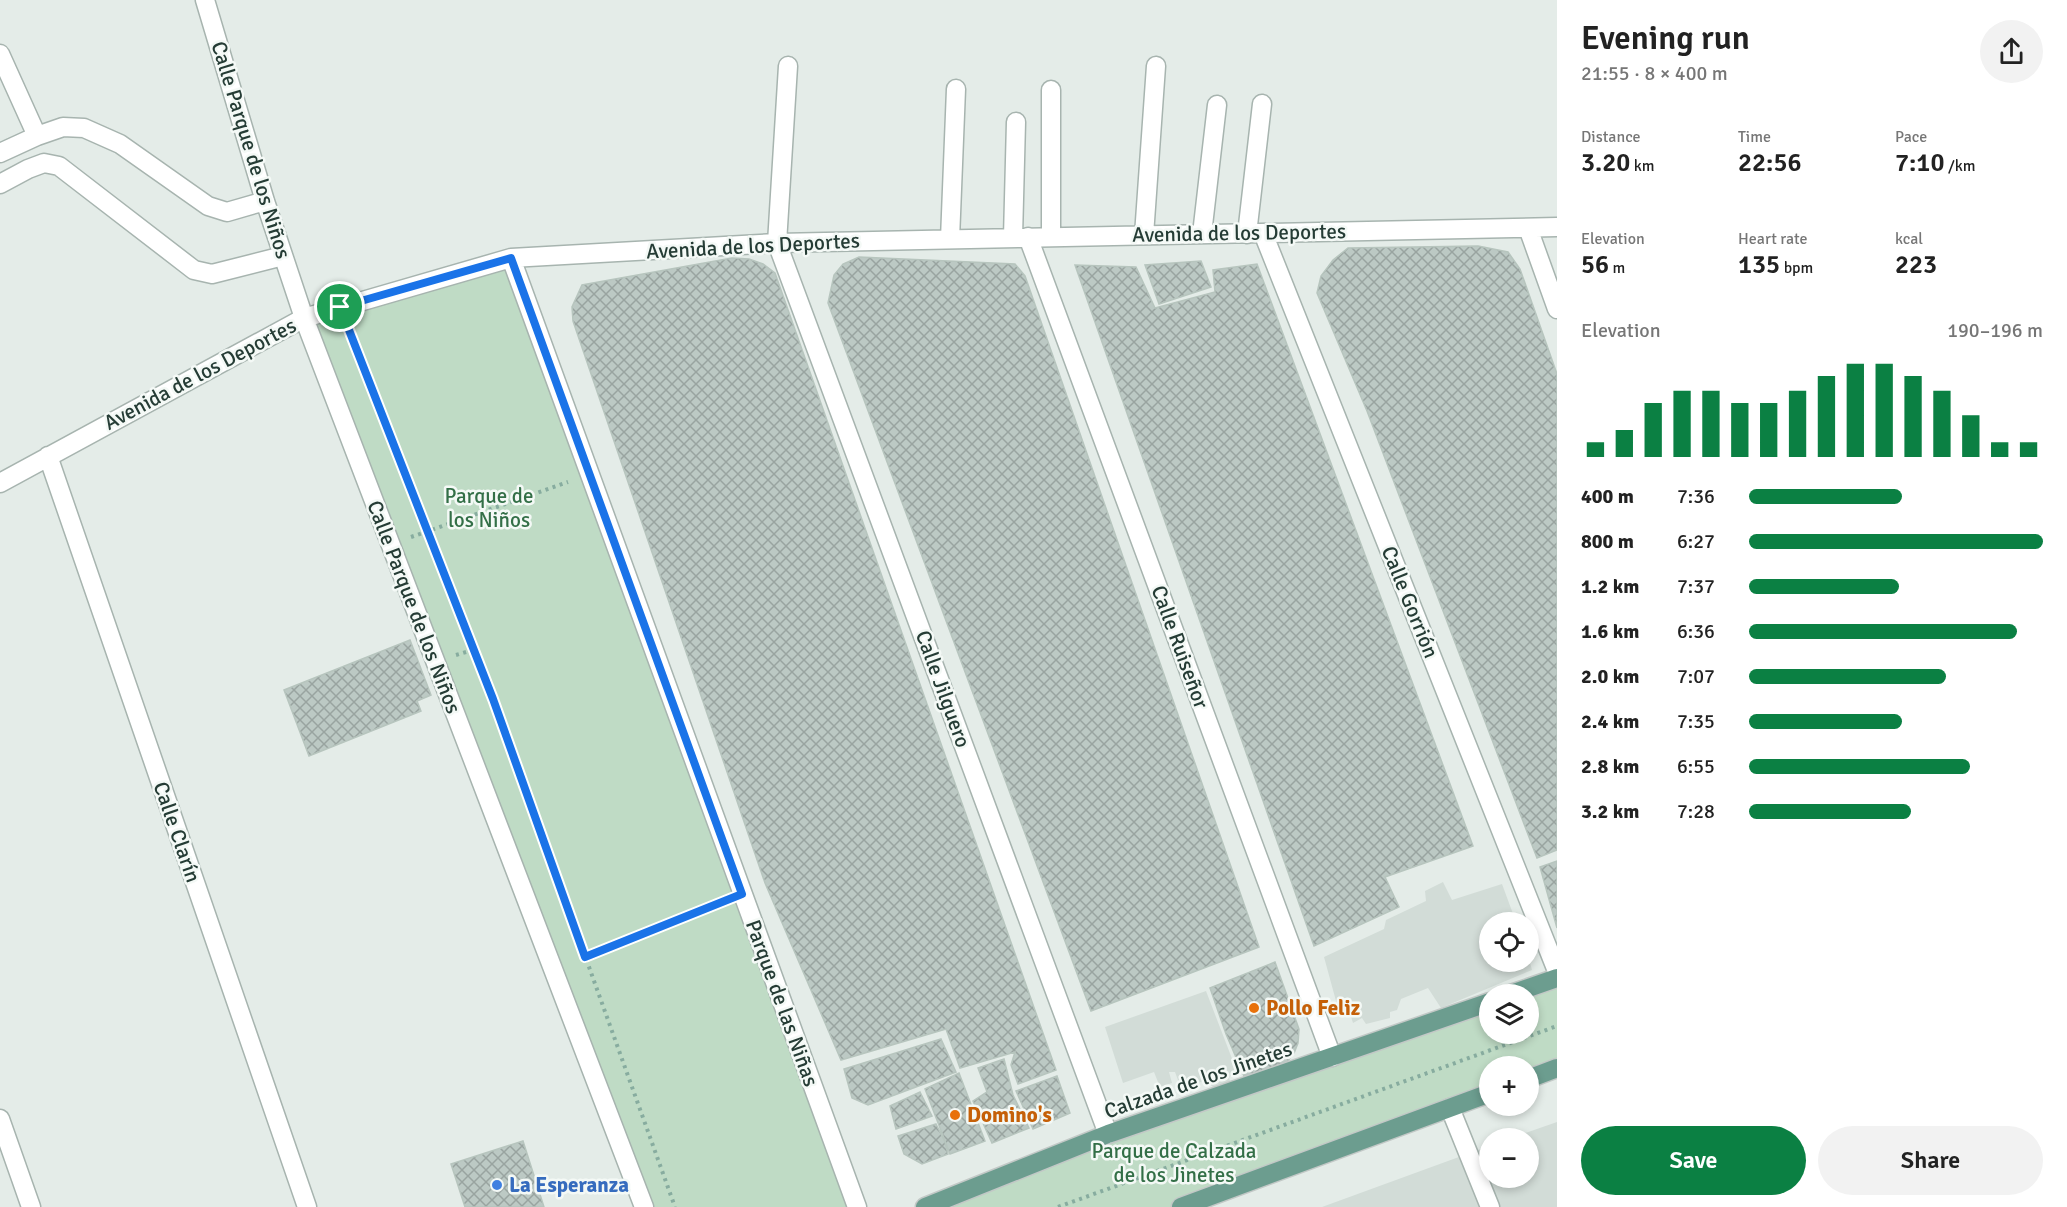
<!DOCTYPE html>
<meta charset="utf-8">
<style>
body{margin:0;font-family:Signika,sans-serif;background:#f2f2f2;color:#222;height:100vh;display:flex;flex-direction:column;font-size:22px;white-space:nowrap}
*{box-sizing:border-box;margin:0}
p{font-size:20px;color:#767676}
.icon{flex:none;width:33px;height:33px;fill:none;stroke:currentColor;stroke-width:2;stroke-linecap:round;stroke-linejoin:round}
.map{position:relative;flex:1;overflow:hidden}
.drawer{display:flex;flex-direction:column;background:#fff;width:510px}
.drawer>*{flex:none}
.buttons{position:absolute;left:1479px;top:912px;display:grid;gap:12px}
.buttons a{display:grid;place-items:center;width:60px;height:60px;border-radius:50%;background:#fff;box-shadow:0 3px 9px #0003;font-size:30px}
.pin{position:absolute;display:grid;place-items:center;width:51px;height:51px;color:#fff;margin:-26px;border:3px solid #fff;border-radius:50%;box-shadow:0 2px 6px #0007}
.round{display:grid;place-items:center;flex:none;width:63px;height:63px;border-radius:32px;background:#f2f2f2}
.summary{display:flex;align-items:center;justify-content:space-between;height:102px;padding:0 24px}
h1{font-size:33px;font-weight:600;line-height:45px}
.figures{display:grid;grid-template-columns:repeat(3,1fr);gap:9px;height:102px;padding:6px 24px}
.figures div{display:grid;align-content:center}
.figures b{font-size:26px;font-weight:600}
.figures small{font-size:16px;font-weight:400}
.figures p{font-size:16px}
.chart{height:168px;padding:12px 24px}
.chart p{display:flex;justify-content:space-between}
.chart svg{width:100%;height:108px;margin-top:6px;stroke:#0b8043;stroke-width:6}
.action{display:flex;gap:12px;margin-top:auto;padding:12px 24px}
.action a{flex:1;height:69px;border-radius:36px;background:#0b8043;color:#fff;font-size:24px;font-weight:600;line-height:69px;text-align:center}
.action a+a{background:#f2f2f2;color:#222}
ul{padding:0 24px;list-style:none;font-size:20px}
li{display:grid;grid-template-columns:96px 72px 1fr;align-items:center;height:45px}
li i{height:15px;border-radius:8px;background:#0b8043}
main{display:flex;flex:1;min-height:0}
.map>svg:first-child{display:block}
.built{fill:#d2dcd7}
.park{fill:#bfdbc5}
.building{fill:url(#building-cross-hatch);stroke:#b7c5be;stroke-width:1.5}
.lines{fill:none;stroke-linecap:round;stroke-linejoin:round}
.minor-casing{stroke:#a7b4af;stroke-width:21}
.major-casing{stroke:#c2c8c6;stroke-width:21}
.path{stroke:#87ac9f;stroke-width:4;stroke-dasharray:3 4.5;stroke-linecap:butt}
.minor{stroke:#fff;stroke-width:18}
.major{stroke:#6c9d8f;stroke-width:18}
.route-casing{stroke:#fff;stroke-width:12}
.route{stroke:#1a73e8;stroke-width:8}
.food-dot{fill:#e8710a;stroke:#f4f9f6;stroke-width:2}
.shop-dot{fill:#3f7fe0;stroke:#f4f9f6;stroke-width:2}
.labels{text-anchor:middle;stroke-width:5;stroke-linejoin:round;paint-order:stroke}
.street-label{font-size:21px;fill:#253c35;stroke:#f4f9f6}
.park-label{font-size:21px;fill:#336f47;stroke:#f4f9f6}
.food-label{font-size:21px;font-weight:bold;fill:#c56008;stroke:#f4f9f6;text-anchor:start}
.shop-label{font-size:21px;font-weight:bold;fill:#366cbe;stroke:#f4f9f6;text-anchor:start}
</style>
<main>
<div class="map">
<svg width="1557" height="1207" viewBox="0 0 1557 1207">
<defs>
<pattern id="building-cross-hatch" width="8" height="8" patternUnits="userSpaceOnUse" patternTransform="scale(1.5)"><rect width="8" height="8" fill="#bcc9c4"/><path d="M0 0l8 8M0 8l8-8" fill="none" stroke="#99a4a0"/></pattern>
</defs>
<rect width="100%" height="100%" fill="#e4ece8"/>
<path class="built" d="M1443,882L1452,900L1502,884L1516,922H1490V962H1528L1529,959L1532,970L1441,1008L1428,988L1401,999L1397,1010L1390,1012V1018L1366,1024L1362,1018L1353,1023L1348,1007L1339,1012L1324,957L1384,929L1386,920L1426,901L1425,891Z
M1206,991L1236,1069L1229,1078L1230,1081L1214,1088L1205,1080L1182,1091L1175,1072H1169L1172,1083L1160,1087L1154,1072L1123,1083L1105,1027Z
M1557,1122V1207H1322L1489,1146L1490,1178H1528V1138H1511Z"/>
<path class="park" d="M507,267L855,1207H644L308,320Z
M1557,985V1067L1529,1078L1528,1066H1490L1489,1092L1175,1207H935L1109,1141L1489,1008L1490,1034H1528L1529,995Z"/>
<path class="building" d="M1478,246L1508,252L1520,269L1557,374V850L1537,858L1367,411L1317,293L1321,276L1333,260L1348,248Z
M859,257L1015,264L1025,276L1259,947L1091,1011L828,303L834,275L843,264Z
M732,258L749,259L763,264L775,273L1056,1070L1018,1084L1011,1065L1015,1052L960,1068L946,1029L841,1060L765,883L573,321L572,307L582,285Z
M1201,261L1211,287L1159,304L1145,265Z
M1257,264L1473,846L1385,877L1399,907L1314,946L1075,265L1136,267L1155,308L1215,292L1213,270Z
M410,640L431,695L417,701L421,711L309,756L284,690Z
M1557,861V928L1540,867Z
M1275,962L1299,1029L1298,1043L1294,1053L1287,1062L1271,1068L1244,1076L1226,1034L1210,988Z
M941,1039L956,1072L868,1105L852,1098L844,1069Z
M1004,1059L1013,1095L1029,1128L992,1143L973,1101L987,1092L978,1068Z
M959,1073L985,1141L950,1154L925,1089Z
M1057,1076L1070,1113L1033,1129L1016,1091Z
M920,1092L932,1116L896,1129L890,1106Z
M936,1124L945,1142L948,1154L922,1164L904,1154L898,1136Z
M523,1141L544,1207H465L451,1164Z"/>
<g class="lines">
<g class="minor-casing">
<path id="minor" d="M205,0L265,201L304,318L644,1207
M0,54L37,136
M788,66L777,243L1108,1134
M0,153L37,136L63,127L84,128L120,144L208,206L227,212L265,201
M0,184L28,169L44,163L59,166L194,270L212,274L283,256
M1528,228L1557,309
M1263,233L1557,971
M1202,234L1217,105
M1247,234L1262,104
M1144,235L1156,66
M1013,237L1016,122
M1028,237L1332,1057
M1051,237V90
M950,239L956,89
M511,258L857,1207
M48,456L307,1207
M0,483L304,318L511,258L777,243L1557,227
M1450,1108L1490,1207
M0,1119L31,1207"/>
</g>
<g class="major-casing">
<path id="major" d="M1511,994L1557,978
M1528,1079L1557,1068
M925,1207L1108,1134L1490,1002
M1181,1207L1490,1093"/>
</g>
<path class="path" d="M348,328L493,699L675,1207
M411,537L568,482
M456,655L473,650
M584,957L722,902
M1058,1207L1557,1026"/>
<use href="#minor" class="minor"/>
<use href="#major" class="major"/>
</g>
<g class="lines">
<g class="route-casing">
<path id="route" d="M511,258L742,894L585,957L493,699L340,307Z"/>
</g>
<use href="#route" class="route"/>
</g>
<g class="food-dot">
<circle cx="1254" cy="1008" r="6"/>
<circle cx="955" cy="1115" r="6"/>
</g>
<circle class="shop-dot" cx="497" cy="1185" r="6"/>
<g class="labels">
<g class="street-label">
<text transform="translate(251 150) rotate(73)" y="7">Calle Parque de los Niños</text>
<text transform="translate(1239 233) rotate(-1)" y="7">Avenida de los Deportes</text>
<text transform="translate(753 246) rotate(-3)" y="7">Avenida de los Deportes</text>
<text transform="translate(200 374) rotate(-28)" y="7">Avenida de los Deportes</text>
<text transform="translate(1410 602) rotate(68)" y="7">Calle Gorrión</text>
<text transform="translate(414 607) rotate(69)" y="7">Calle Parque de los Niños</text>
<text transform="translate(1180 647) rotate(70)" y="7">Calle Ruiseñor</text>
<text transform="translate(943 689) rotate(70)" y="7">Calle Jilguero</text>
<text transform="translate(177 832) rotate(71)" y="7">Calle Clarín</text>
<text transform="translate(782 1003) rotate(70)" y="7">Parque de las Niñas</text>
<text transform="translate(1198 1080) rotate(-19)" y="7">Calzada de los Jinetes</text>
</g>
<g class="park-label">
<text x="489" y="503">Parque de<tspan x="489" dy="24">los Niños</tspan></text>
<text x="1174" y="1158">Parque de Calzada<tspan x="1174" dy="24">de los Jinetes</tspan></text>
</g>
<g class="food-label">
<text x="1266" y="1015">Pollo Feliz</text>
<text x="967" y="1122">Domino's</text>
</g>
<g class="shop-label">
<text x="509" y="1192">La Esperanza</text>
</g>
</g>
</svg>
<div class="buttons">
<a><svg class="icon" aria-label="locate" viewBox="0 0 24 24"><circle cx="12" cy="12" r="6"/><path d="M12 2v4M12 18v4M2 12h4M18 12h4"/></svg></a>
<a><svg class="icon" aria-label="layers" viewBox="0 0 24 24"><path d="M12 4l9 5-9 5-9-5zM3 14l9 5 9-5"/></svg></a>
<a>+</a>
<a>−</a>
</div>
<div class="pin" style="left:340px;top:307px;background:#1e9e55"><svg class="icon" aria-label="arrive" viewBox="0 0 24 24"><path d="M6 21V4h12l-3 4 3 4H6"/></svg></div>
</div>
<section class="drawer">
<div class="summary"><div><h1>Evening run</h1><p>21:55 · 8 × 400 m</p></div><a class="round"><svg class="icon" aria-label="share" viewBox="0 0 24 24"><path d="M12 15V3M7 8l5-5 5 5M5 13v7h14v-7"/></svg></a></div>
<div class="figures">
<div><p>Distance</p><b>3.20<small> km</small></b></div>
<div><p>Time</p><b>22:56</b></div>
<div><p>Pace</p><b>7:10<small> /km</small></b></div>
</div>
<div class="figures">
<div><p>Elevation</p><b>56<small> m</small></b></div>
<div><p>Heart rate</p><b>135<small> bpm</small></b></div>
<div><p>kcal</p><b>223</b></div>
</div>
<div class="chart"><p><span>Elevation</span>190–196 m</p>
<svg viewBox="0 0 160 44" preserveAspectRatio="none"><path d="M5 44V38M15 44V33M25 44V22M35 44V17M45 44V17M55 44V22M65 44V22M75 44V17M85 44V11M95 44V6M105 44V6M115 44V11M125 44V17M135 44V27M145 44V38M155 44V38"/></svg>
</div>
<ul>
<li><b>400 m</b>7:36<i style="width:52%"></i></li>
<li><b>800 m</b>6:27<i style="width:100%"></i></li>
<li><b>1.2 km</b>7:37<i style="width:51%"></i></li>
<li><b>1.6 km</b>6:36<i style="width:91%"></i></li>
<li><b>2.0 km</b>7:07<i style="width:67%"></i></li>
<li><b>2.4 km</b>7:35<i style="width:52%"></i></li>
<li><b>2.8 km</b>6:55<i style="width:75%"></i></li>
<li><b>3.2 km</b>7:28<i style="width:55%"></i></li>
</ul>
<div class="action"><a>Save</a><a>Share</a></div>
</section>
</main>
